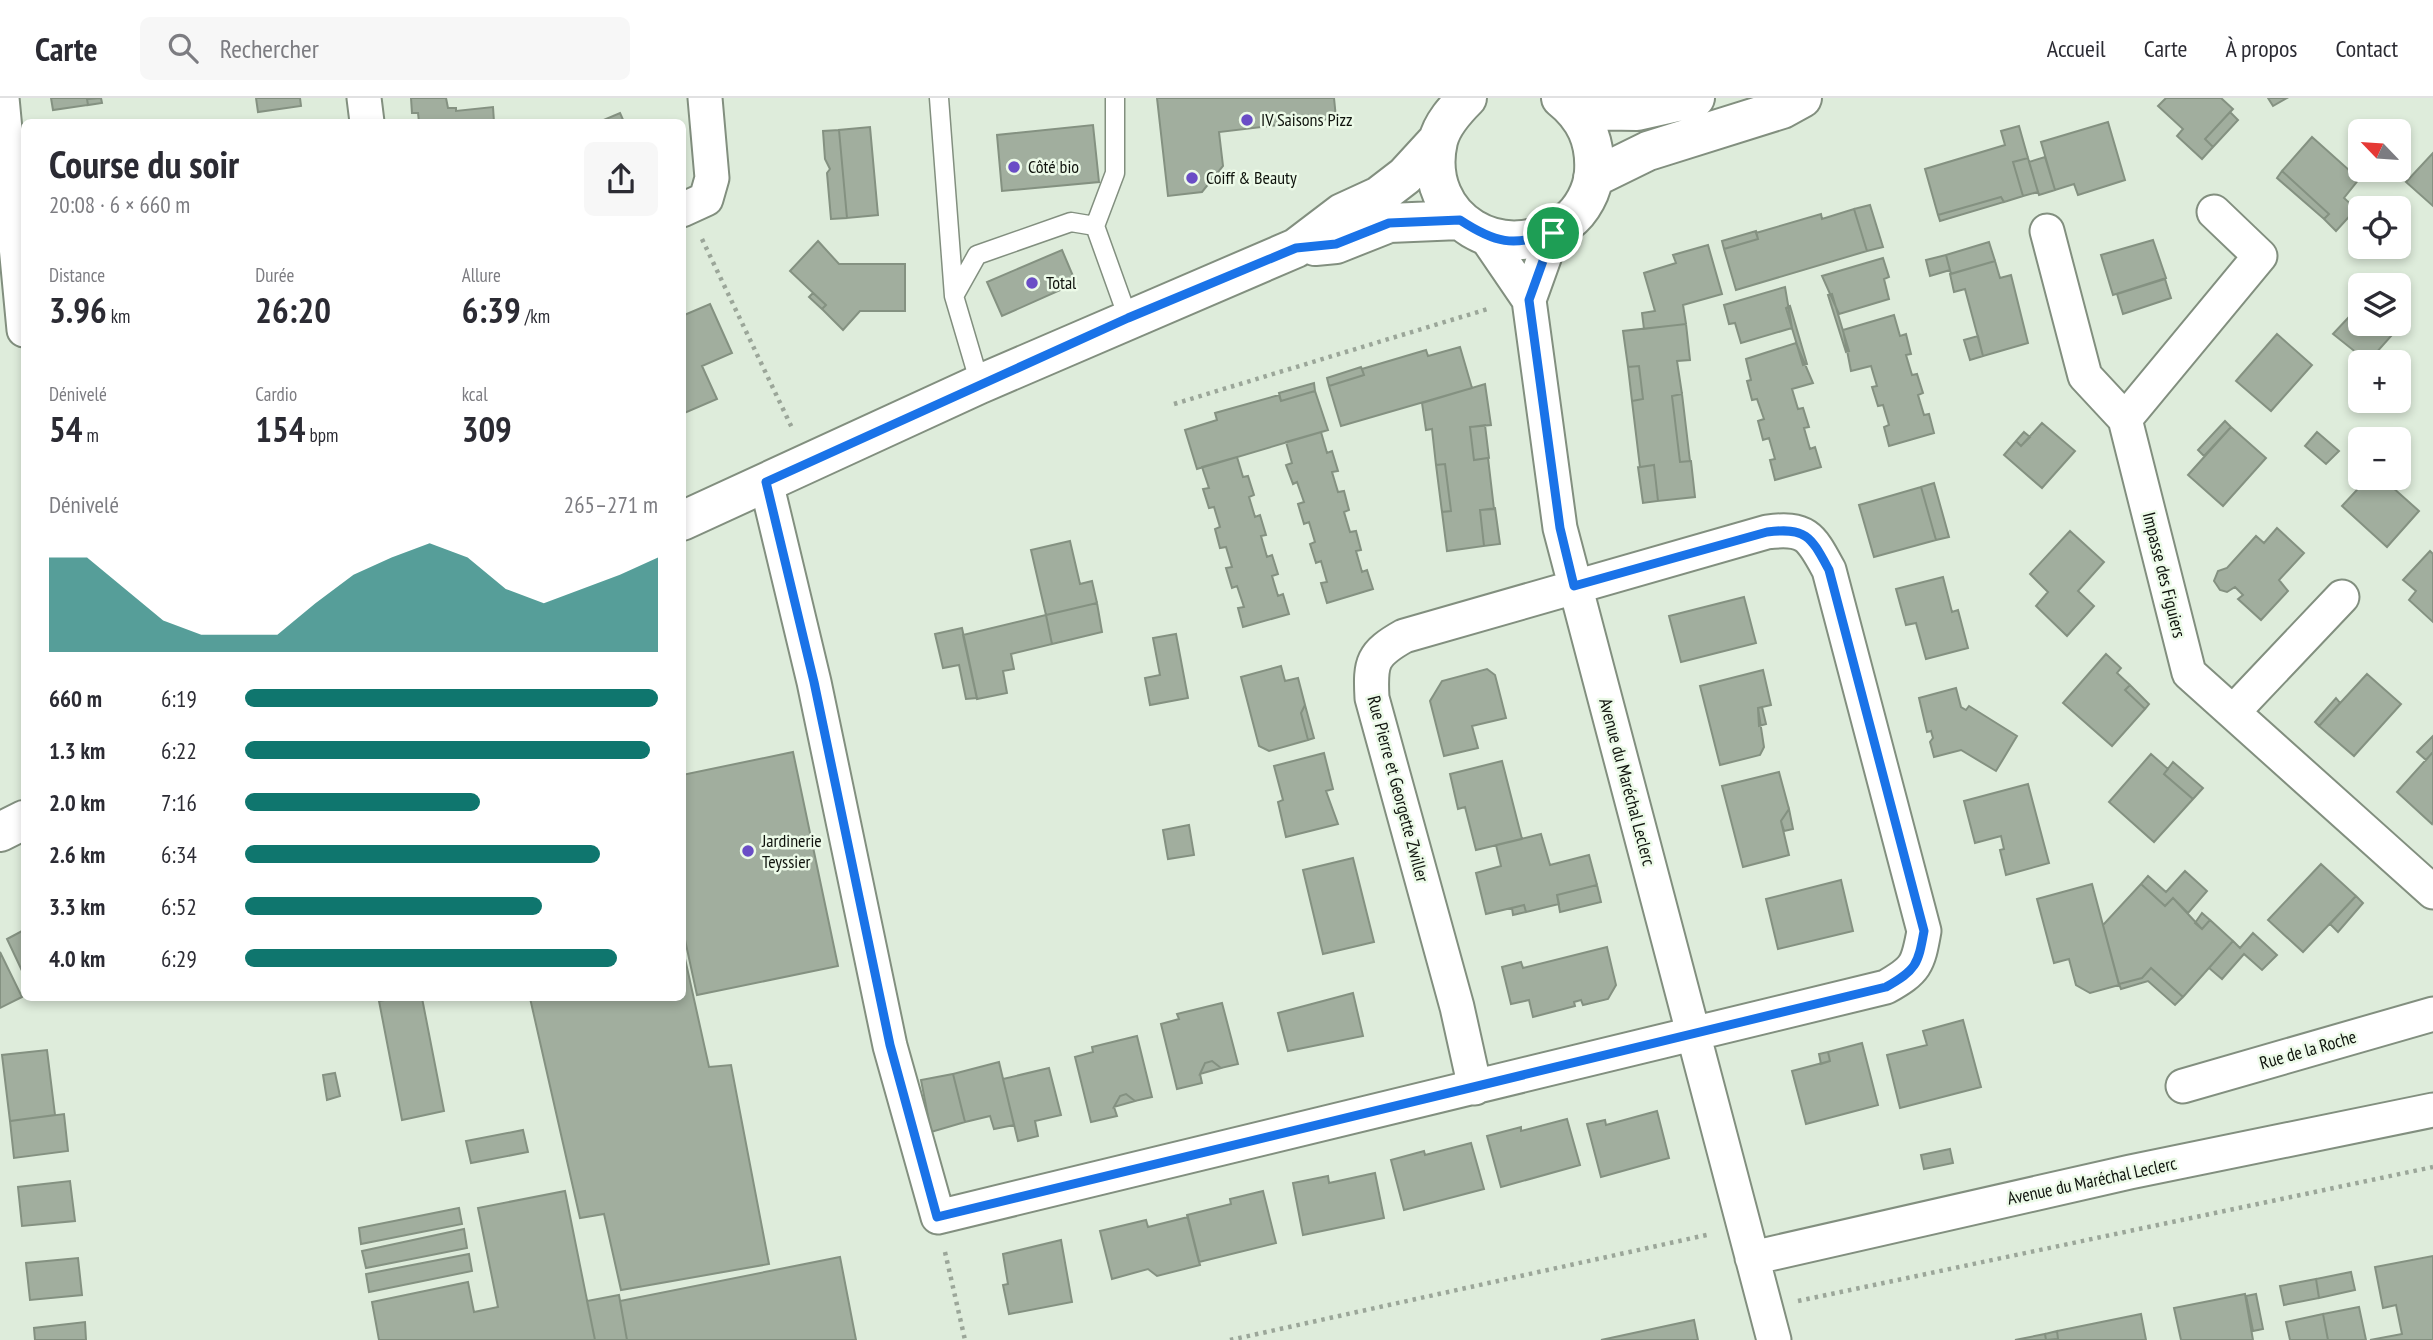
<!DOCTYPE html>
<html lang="fr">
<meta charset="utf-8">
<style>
body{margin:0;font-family:"PT Sans Narrow",sans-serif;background:#f7f7f7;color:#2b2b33;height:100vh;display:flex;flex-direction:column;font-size:26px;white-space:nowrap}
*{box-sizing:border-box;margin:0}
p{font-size:23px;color:#7c7c81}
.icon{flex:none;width:38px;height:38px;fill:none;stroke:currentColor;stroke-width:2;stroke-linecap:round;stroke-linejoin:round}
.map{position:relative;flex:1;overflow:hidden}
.side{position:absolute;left:21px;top:21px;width:665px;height:882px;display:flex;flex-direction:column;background:#fff;border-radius:10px;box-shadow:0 4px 10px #0003}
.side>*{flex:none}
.needle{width:46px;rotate:295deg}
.buttons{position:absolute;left:2348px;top:21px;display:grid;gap:14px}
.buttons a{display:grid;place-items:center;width:63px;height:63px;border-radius:10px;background:#fff;box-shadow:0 4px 10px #0003;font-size:35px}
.pin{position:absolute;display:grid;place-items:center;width:60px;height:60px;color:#fff;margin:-30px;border:4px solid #fff;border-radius:50%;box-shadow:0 2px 7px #0007}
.round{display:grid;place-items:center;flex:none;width:74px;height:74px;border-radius:10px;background:#f7f7f7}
.headline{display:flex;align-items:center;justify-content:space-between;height:119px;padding:0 28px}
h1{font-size:38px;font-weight:700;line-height:52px}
.figures{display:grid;grid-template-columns:repeat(3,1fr);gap:10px;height:119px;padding:7px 28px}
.figures div{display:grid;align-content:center}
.figures b{font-size:35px;font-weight:700}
.figures small{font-size:19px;font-weight:400}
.figures p{font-size:19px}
.chart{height:196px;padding:14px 28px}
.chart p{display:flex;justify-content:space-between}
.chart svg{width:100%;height:126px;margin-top:7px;fill:#0f766e;opacity:.7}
ul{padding:0 28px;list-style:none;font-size:23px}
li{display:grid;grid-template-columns:112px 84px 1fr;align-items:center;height:52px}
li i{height:18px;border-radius:9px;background:#0f766e}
header{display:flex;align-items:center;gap:42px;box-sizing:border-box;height:98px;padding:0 35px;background:#fff;border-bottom:2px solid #e1e1e2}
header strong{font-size:33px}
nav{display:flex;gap:38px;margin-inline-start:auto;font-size:24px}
.search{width:490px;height:63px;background:#f7f7f7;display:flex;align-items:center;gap:18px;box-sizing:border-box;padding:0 24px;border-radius:10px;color:#7c7c81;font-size:26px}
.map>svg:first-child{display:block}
.building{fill:#a1ae9e;stroke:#849181;stroke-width:2}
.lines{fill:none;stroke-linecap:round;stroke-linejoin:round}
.lane-casing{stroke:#828f7f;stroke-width:21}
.street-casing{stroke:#828f7f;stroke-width:37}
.secondary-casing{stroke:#828f7f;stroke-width:42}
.path{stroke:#9ba699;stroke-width:4.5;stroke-dasharray:3.5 5;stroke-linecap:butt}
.lane{stroke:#fff;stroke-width:18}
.street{stroke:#fff;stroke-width:33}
.secondary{stroke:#fff;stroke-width:38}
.route-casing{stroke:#fff;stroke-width:14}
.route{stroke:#1a73e8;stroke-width:9}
.poi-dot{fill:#6a4dc6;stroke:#ecfae8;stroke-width:2.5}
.labels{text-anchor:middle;stroke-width:5;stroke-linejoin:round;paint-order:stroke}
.poi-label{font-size:18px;fill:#0f130d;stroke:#ecfae8;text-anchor:start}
.street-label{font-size:18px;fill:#0f130d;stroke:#ecfae8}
</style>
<header>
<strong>Carte</strong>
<div class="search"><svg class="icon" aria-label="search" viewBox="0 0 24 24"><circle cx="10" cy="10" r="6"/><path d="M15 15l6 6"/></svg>Rechercher</div>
<nav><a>Accueil</a><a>Carte</a><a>À propos</a><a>Contact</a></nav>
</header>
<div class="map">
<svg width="2433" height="1242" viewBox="0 0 2433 1242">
<rect width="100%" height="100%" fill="#deecdb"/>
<path class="building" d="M51,0H99L87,1L88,7L53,12Z
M101,0L102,5L88,7L87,1Z
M256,0H300L301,8L258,14Z
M411,0H446L448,10H456V13L493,9L494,24H419L418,15H412Z
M1157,0H1334L1336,20L1219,34L1223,68L1202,94L1168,98Z
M2166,0H2221L2233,11L2205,41L2213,49L2202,61L2177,38L2183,31L2158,8Z
M2268,0H2287L2273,8Z
M2230,14L2238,22L2213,49L2205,41Z
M620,15L624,24H599Z
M2108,24L2125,82L2078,97L2074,86L2055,92L2041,44Z
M1093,27L1099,84L1002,93L997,37Z
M2019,28L2028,60L2013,64L2023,98L2004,104L2001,99L1938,117L1925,71L2005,47L2001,33Z
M870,29L878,117L847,120L839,32Z
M839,32L847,120L831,121L827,75L830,71L825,61L823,33Z
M2312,39L2359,81L2344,100L2356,111L2336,133L2324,121L2329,116L2282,73Z
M2433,55V108L2406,84Z
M2045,59L2055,92L2039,97L2029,64Z
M2028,60L2038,94L2023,98L2013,64Z
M2282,73L2329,116L2324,121L2277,80Z
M2001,99L2004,104L1940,123L1938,117Z
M1870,107L1883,149L1867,153L1854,111Z
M1854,111L1867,153L1736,192L1724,151L1758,141L1756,135L1821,116L1822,121Z
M1756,133L1758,141L1724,151L1722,143Z
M2153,142L2166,180L2113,197L2101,157Z
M818,143L839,166H905V213H860L843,232L822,211L826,207L790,173Z
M1989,144L1995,163L1951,176L1946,157Z
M1708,147L1722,196L1683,207L1686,226L1644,231L1642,215L1655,213L1644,175L1676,165L1673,157Z
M1062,152L1076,185L1002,218L987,184Z
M1946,157L1950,172L1930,178L1926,162Z
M1883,160L1889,179L1884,181L1889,201L1839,216L1822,178Z
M1995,163L2000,180L2011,177L2028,245L1983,258L1965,191L1954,194L1950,176Z
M2165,181L2171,200L2123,216L2117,196Z
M1785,189L1792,230L1741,245L1735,225L1729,226L1724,207Z
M813,195L826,207L822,211L809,199Z
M1832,196L1849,253L1846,254L1828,197Z
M710,206L732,255L702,268L717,301L682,316V218Z
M2361,206V226H2399V210L2408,219L2368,264L2333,236Z
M1790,208L1807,266L1803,267L1786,210Z
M1894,217L1900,238L1906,236L1911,256L1906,257L1912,277L1917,276L1923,295L1918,297L1924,317L1929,316L1934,335L1889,348L1884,329L1889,327L1883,307L1878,308L1872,289L1877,288L1871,268L1851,273L1843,232Z
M1686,226L1690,262L1677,263L1682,296L1672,298L1680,364L1691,363L1695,399L1658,403L1654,367L1640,369L1632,303L1643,301L1639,268L1628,269L1623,233Z
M2277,236L2312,267L2271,313L2236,283Z
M1978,238L1983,258L1970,262L1964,242Z
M1796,245L1813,285L1792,291L1798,311L1803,310L1809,329L1804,330L1810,351L1815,349L1821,369L1775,382L1770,362L1775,361L1769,340L1763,342L1758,323L1764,321L1757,301L1752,302L1747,283L1751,282L1746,261Z
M1460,249L1472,290L1341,328L1329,288L1364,277L1362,271L1426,252L1428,258Z
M1639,268L1643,301L1632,303L1628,269Z
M1361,269L1364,277L1329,288L1327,280Z
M1314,285L1315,293L1281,303L1279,295Z
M1485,286L1491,327L1470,329L1474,362L1488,360L1494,411L1480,412L1484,448L1447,453L1442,414L1451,413L1445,366L1436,367L1432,331L1426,332L1422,305Z
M1315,293L1328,332L1197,371L1185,332L1217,322L1215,315L1279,297L1281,303Z
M1682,296L1690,363L1680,364L1672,298Z
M2225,323L2231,329L2204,358L2198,352Z
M2042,325L2075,353L2042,390L2004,357L2016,343L2021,348Z
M1485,327L1489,360L1474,362L1470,329Z
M2231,329L2266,360L2223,408L2188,377Z
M1321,334L1327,355L1332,353L1338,373L1332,374L1338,394L1344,393L1349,412L1344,414L1350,434L1356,433L1361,452L1356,453L1362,474L1367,472L1373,491L1327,505L1321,485L1327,484L1321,463L1316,465L1310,446L1315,444L1309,424L1304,426L1298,406L1304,404L1297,384L1293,386L1286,367L1292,365L1286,344Z
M2024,334L2030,339L2021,348L2016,343Z
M2317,334L2339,353L2326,366L2305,348Z
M1237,359L1243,379L1248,378L1254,397L1249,399L1255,419L1260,417L1266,437L1261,438L1267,459L1272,457L1278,476L1272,478L1278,498L1283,496L1289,516L1243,529L1238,510L1244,509L1237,488L1232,490L1226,470L1232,469L1226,449L1220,450L1215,431L1220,429L1214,409L1209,410L1203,391L1209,390L1202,369Z
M1445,366L1451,413L1442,414L1436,367Z
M1654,367L1658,403L1643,405L1638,369Z
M2368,380H2382L2419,413L2387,449L2342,408Z
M1934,385L1949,439L1936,442L1921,389Z
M1921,389L1936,442L1874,459L1859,407Z
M1495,410L1500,446L1484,448L1480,412Z
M2277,430L2304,455L2279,482L2288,493L2261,522L2238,501L2243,497L2235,489L2227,494L2220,492L2214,483L2218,473L2227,470L2256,438L2264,445Z
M2070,433L2104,464L2078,493L2094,508L2067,538L2036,508L2048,494L2030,476Z
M1070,443L1080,486L1092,483L1097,505L1046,517L1031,452Z
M2430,453L2433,456V524L2409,502L2416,493L2403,482Z
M1943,479L1952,514L1958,512L1968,550L1926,561L1916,525L1906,527L1896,491Z
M1744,499L1756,545L1681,564L1669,518Z
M1097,505L1102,534L1052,546L1046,517Z
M1046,517L1052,546L1011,556L1014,571L1003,573L1007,595L977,601L963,537Z
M962,530L977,600L966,601L959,567L943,570L935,536Z
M1176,536L1188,600L1150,607L1145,580L1160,577L1153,540Z
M2106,556L2121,570L2117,575L2130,587L2125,592L2145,611L2112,648L2063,605Z
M1281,568L1285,583L1298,580L1305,607L1301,615L1308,642L1269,653L1259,648L1241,579Z
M1487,571L1495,577L1506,620L1472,628L1478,650L1444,658L1430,603L1442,583Z
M1763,572L1771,607L1758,610L1764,649L1760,657L1720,667L1700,588Z
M2367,576L2401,606L2354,658L2319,628Z
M2130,587L2149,606L2145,611L2125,592Z
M1956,590L1961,609L1966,612L1969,608L2017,638L1996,673L1961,652L1934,659L1930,644L1933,640L1931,633L1927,634L1919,600Z
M2336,600L2340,605L2319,628L2315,624Z
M1305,607L1314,640L1308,642L1301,615Z
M1762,609L1766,626L1759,628L1758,610Z
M2433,638V654L2426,662L2417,654Z
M793,654L838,868L697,897L682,828V677Z
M2433,654V724L2432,726L2397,694Z
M1324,655L1333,691L1326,693L1338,726L1286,739L1278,704L1283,702L1274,668Z
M2151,656L2168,671L2164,676L2193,701L2154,744L2109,704Z
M1502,663L1522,741L1476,752L1465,709L1458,711L1450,676Z
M2173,664L2203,690L2193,701L2164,676Z
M1779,674L1789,711L1781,723L1789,757L1743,769L1722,688Z
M2028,686L2049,765L2006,777L2000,752L2004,751L2001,738L1975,745L1964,703Z
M1789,711L1793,731L1784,733L1781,723Z
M1189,727L1194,757L1168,761L1163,732Z
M1541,736L1550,767L1589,757L1597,787L1557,797L1559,806L1526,814L1524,807L1486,816L1476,775L1501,768L1496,747Z
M1353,760L1374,844L1323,856L1303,772Z
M2321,766L2356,798L2303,854L2268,822Z
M2185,773L2207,793L2188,815L2173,800L2165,808L2141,786L2148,778L2166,794Z
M1841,782L1853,833L1778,851L1766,801Z
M2092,786L2119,887L2090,895L2076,887L2069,861L2054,865L2037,801Z
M2141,786L2165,808L2173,800L2202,831L2210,822L2233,843L2183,899L2151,870L2142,880L2119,886L2103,827Z
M1597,787L1601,804L1560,814L1557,797Z
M2356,798L2363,805L2338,834L2330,826Z
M1524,807L1526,814L1513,817L1512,810Z
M2202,815L2210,822L2202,831L2195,825Z
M24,832V877L7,841Z
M2253,835L2277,857L2262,872L2244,856L2222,881L2209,870L2233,843L2240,850Z
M682,847L709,969L731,967L769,1166L621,1192L604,1116L580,1120L530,900H682Z
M1607,849L1616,887L1608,901L1583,907L1581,902L1574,904L1575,908L1533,919L1529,902L1511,906L1502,869L1521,864L1523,870Z
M0,854L22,899L0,910Z
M2151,870L2183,899L2175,907L2148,883L2121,891L2119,886L2142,880Z
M1353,895L1363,938L1288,953L1278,915Z
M396,900H422L444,1013L402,1022L379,903Z
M1222,905L1238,966L1221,970L1212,963L1205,965L1200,976L1202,985L1177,991L1161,926L1179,921L1177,916Z
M1963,922L1981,989L1900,1010L1887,957L1927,947L1923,933Z
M1137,938L1152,999L1135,1003L1126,996L1120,998L1114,1009L1117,1018L1091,1024L1075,959L1093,954L1092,949Z
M1862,945L1878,1007L1806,1026L1792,973L1830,963L1828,954Z
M47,952L55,1017L10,1023L2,957Z
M1828,954L1830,963L1821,966L1819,956Z
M1212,963L1221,970L1200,976L1205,965Z
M999,964L1014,1027L994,1031L990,1018L965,1024L953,976Z
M1049,970L1061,1017L1035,1023L1038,1038L1018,1043L1003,981Z
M335,975L340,998L327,1002L323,977Z
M953,976L965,1024L931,1034L921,982Z
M1126,996L1135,1003L1114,1009L1120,998Z
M1657,1013L1669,1060L1601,1079L1587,1026L1605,1022L1606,1027Z
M64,1016L68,1053L14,1060L10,1023Z
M1567,1021L1580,1067L1501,1089L1487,1038L1521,1029V1033Z
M523,1032L528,1054L471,1065L466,1043Z
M1471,1045L1484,1091L1404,1112L1391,1062L1424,1053L1425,1057Z
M1950,1051L1953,1065L1924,1071L1921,1057Z
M1375,1075L1384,1120L1303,1137L1293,1085L1328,1078L1329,1085Z
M70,1083L75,1123L22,1128L18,1089Z
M565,1093L595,1242H379L372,1204L468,1184L474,1214L498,1209L478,1110Z
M1263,1093L1276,1145L1199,1164L1187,1117L1231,1106L1230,1101Z
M459,1110L462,1126L361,1146L359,1130Z
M1188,1119L1200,1167L1157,1178L1148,1171L1112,1181L1100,1133L1146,1122L1148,1129Z
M464,1131L467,1150L366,1170L362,1153Z
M1061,1142L1072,1204L1009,1216L1003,1187L1008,1186L1003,1156Z
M469,1156L472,1173L369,1194L366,1176Z
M2433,1158V1242H2370L2402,1236L2396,1207L2383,1210L2375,1169Z
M840,1159L856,1242H627L620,1203Z
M78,1160L82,1197L30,1202L26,1165Z
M2351,1174L2355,1192L2319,1200L2316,1181Z
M2316,1181L2319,1200L2284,1207L2280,1188Z
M2245,1196L2253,1242H2181L2174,1210Z
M2256,1196L2263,1231L2253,1233L2246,1198Z
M619,1197L627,1242H595L587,1203Z
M2359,1209L2366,1242H2328L2323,1216Z
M2141,1216L2146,1242H2054L2058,1241L2057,1233Z
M2323,1216L2328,1242H2290L2286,1224Z
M1694,1222L1698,1242H1601Z
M85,1224L86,1242H35L34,1230Z
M2057,1233L2058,1241L2046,1242L2045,1236Z
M2045,1236L2046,1242H2015Z"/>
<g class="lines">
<g class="lane-casing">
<path id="lane" d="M939,0L954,198
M1095,128L1115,75V0
M980,286L954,198L977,157L1071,124L1095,128L1128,220"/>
</g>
<g class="street-casing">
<path id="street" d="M2,0L24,232
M364,0L367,24
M682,112L706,101L712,80L705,0
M2214,114L2260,158L2125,321L2189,575L2433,794
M2047,133L2085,278L2125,321
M1486,139L1529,202L1560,430L1774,1242
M1529,202L1553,135
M766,384L814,584L890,948L938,1119C1254,1043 1570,966 1886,889C1916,872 1918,867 1924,833L1829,472C1811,439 1807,429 1767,434L1404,538C1372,556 1370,564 1372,600L1457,909L1475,990
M2233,614L2342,499
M2183,988L2433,916
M1752,1160L2130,1074L2433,1012"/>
</g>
<g class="secondary-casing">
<path id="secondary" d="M1467,0C1455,12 1442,26 1438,43C1420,122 1505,171 1567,124C1582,113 1593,92 1594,74C1596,43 1585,19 1561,0
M1576,12L1637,13L1695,0
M1593,80L1648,53L1782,11L1802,0
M1315,148L1336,146L1389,125L1460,122
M682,423L980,286L1296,150L1342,115L1379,98L1405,78L1438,42
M0,734L24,722"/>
</g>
<path class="path" d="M702,141L793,332
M1174,306L1491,210
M945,1154L965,1242
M1798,1203L2433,1069
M1230,1242L1711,1136"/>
<use href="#lane" class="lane"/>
<use href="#street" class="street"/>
<use href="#secondary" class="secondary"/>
</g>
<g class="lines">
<g class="route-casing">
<path id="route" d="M1460,122C1495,145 1513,149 1553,135L1529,202L1560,430L1574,488L1767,434C1807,429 1811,439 1829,472L1924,833C1918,867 1916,872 1886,889L937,1119L890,947L814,584L766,384L1128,220L1296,150L1336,146L1389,125Z"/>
</g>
<use href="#route" class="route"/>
</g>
<g class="poi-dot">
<circle cx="1247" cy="22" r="7"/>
<circle cx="1014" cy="69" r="7"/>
<circle cx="1192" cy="80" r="7"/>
<circle cx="1032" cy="185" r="7"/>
<circle cx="748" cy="753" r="7"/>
</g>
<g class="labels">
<g class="poi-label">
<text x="1261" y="28">IV Saisons Pizz</text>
<text x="1028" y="75">Côté bio</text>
<text x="1206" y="86">Coiff &amp; Beauty</text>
<text x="1046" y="191">Total</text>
<text x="762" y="749">Jardinerie<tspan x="762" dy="21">Teyssier</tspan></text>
</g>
<g class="street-label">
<text transform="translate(2164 477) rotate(76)" y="6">Impasse des Figuiers</text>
<text transform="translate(1627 684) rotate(75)" y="6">Avenue du Maréchal Leclerc</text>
<text transform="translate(1398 691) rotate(75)" y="6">Rue Pierre et Georgette Zwiller</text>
<text transform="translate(2308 952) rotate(-16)" y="6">Rue de la Roche</text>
<text transform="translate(2092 1083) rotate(-12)" y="6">Avenue du Maréchal Leclerc</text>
</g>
</g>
</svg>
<div class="buttons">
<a><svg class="needle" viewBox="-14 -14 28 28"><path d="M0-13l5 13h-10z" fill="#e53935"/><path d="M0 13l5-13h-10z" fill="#7c7c81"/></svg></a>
<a><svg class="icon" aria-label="locate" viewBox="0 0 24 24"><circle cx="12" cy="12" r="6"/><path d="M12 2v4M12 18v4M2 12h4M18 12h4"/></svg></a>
<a><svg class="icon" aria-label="layers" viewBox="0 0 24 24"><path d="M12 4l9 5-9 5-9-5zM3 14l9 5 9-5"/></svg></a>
<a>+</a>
<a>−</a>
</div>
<div class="pin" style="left:1553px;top:135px;background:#1e9e55"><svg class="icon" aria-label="arrive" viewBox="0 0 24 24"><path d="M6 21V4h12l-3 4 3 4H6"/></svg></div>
<section class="side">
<div class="headline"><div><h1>Course du soir</h1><p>20:08 · 6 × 660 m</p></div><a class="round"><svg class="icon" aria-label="share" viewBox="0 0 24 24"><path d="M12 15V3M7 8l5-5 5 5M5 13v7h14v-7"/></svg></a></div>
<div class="figures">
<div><p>Distance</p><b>3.96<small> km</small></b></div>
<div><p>Durée</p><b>26:20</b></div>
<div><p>Allure</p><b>6:39<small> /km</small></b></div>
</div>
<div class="figures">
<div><p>Dénivelé</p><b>54<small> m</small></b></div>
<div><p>Cardio</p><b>154<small> bpm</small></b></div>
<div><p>kcal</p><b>309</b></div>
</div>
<div class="chart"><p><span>Dénivelé</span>265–271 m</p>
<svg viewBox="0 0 160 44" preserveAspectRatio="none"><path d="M0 44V11L10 11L20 22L30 33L40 38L50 38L60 38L70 27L80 17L90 11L100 6L110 11L120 22L130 27L140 22L150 17L160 11V44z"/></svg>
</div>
<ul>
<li><b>660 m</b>6:19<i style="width:100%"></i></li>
<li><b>1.3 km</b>6:22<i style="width:98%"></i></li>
<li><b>2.0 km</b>7:16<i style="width:57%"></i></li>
<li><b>2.6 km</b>6:34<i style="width:86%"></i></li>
<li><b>3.3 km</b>6:52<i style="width:72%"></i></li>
<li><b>4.0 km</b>6:29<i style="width:90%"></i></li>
</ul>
</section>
</div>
